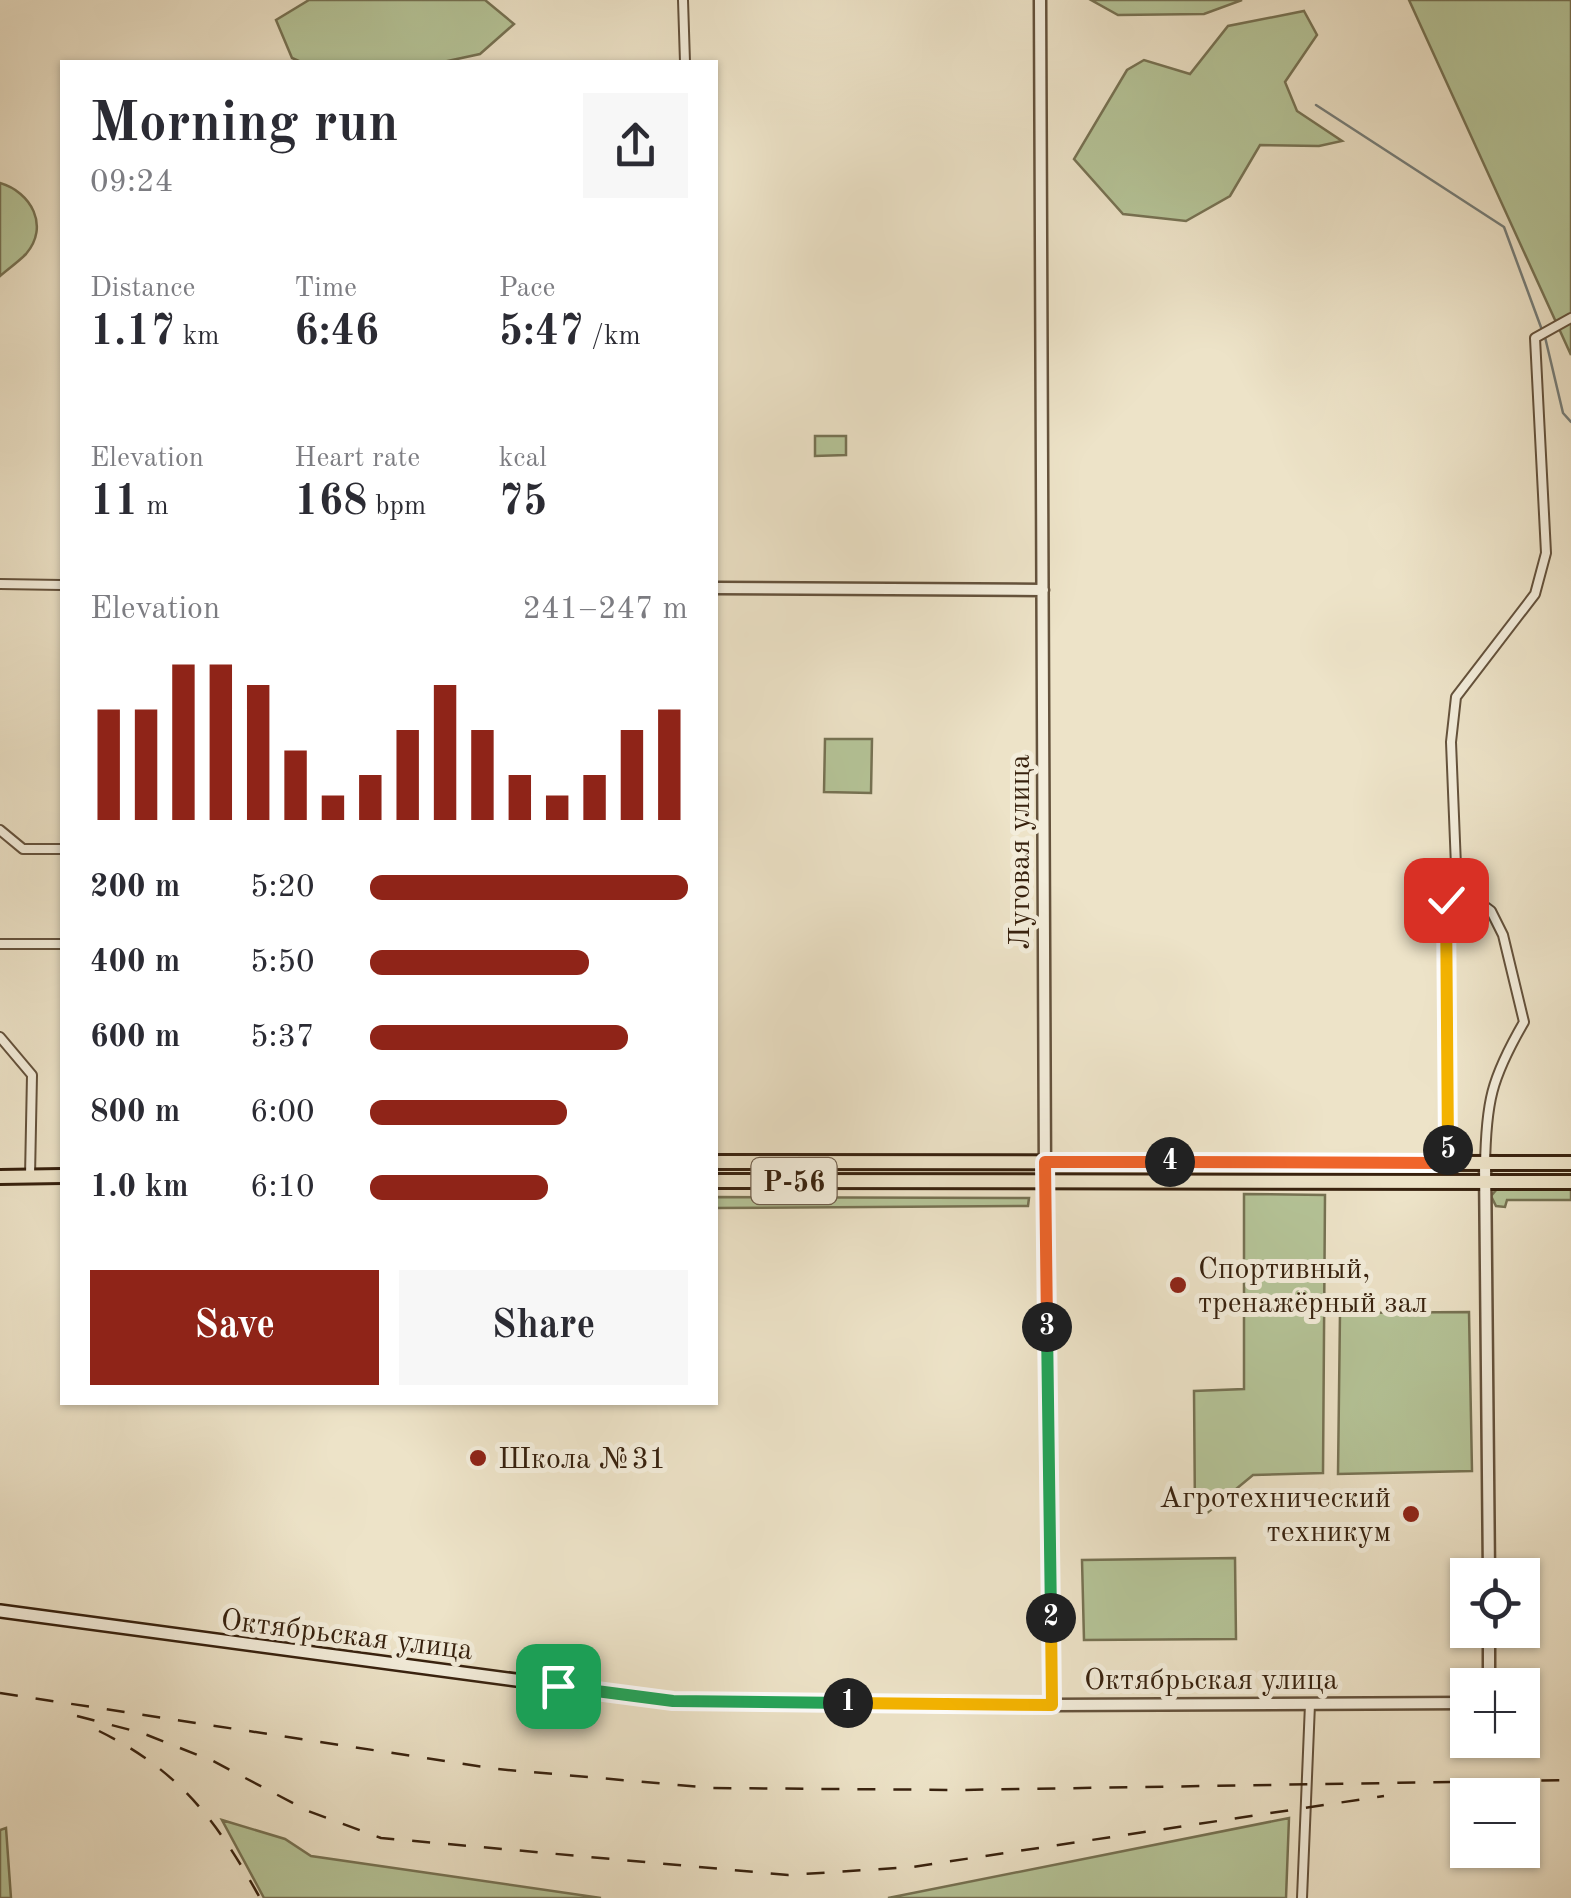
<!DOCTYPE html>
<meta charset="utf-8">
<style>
body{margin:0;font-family:"Old Standard TT",serif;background:#f7f7f7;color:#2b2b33;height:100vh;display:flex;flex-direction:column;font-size:38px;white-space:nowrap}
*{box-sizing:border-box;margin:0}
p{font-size:32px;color:#7c7c81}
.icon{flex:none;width:55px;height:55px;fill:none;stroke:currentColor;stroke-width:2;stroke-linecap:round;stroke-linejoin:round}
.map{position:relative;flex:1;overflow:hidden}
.sheet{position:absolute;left:60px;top:60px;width:658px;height:1345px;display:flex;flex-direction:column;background:#fff;border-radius:0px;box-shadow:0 2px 8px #0004}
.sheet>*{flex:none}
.controls{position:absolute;left:1450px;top:1558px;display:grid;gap:20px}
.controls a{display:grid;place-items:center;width:90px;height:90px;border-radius:0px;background:#fff;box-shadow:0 2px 8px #0004;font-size:50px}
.pin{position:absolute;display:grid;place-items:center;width:85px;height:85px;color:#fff;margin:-42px;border-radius:20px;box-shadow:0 5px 15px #0006}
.km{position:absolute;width:50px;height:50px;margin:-25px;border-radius:50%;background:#222;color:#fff;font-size:28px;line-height:50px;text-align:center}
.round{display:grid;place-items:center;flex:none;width:105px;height:105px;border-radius:0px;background:#f7f7f7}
.summary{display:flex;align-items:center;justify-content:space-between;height:170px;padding:0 30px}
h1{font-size:55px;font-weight:600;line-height:75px}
.stats{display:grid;grid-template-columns:repeat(3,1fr);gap:15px;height:170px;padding:10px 30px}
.stats div{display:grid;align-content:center}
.stats b{font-size:42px;font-weight:600}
.stats small{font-size:28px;font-weight:400}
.stats p{font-size:28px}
.chart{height:280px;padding:20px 30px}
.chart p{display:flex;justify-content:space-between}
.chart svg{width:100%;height:180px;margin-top:10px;stroke:#8f2418;stroke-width:6}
.button{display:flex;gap:20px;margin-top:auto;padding:20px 30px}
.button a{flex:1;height:115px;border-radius:0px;background:#8f2418;color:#fff;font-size:40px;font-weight:600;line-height:115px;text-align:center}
.button a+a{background:#f7f7f7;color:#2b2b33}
ul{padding:0 30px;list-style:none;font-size:32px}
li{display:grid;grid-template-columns:160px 120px 1fr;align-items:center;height:75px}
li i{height:25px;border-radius:12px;background:#8f2418}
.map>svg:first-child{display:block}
.green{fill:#b5c498;stroke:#767253;stroke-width:2.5}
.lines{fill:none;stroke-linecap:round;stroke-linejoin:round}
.stream{stroke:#757d79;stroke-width:2.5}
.minor-casing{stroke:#64523c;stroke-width:12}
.tertiary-casing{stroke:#64523c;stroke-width:15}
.secondary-casing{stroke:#37210e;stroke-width:16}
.primary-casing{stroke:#37210e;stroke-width:18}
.minor{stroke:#f3eddb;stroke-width:8}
.tertiary{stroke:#f3eddb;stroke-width:10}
.secondary{stroke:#f3eddb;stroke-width:11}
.primary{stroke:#ede3c8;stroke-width:12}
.rail{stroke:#37210e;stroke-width:2.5;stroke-dasharray:18 18;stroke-linecap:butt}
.split-1-casing{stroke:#fff;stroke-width:20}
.split-2-casing{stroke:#fff;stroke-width:20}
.split-3-casing{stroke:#fff;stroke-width:20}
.split-4-casing{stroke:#fff;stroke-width:20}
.split-5-casing{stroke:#fff;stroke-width:20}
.split-6-casing{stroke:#fff;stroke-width:20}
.split-1{stroke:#22a559;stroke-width:12}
.split-2{stroke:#f5b400;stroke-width:12}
.split-3{stroke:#22a559;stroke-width:12}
.split-4{stroke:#f0652b;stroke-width:12}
.split-5{stroke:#f0652b;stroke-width:12}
.split-6{stroke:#f5b400;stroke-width:12}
.poi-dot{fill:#8f2418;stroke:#f3eddb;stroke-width:4}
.labels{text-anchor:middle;stroke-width:10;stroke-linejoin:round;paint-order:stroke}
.shield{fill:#f3eddb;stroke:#6f5e4c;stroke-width:2.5}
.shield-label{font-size:28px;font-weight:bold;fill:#37210e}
.street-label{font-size:30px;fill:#37210e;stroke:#f3eddb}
.poi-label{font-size:30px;fill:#37210e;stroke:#f3eddb;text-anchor:start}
</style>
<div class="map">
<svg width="1571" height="1898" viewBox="0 0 1571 1898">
<rect width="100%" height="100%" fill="#ede3c8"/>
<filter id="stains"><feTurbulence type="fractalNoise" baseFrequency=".002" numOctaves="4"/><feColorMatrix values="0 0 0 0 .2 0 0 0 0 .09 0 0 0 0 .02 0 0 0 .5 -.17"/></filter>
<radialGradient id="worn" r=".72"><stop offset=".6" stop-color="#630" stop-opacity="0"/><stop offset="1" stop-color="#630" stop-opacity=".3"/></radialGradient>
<path class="green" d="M309,0H485L514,24L480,54L443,62H301L292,58L276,20Z
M1091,0H1242L1204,14L1118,15Z
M1409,0H1571V355Z
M1304,11L1317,35L1285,82L1297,111L1342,141L1319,146L1260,145L1230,196L1186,221L1123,214L1074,159L1127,70L1144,60L1190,74L1228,26Z
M0,183C31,192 50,226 26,254C18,262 8,269 0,276Z
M815,436H846V455L815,456Z
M825,739H872L871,793L824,792Z
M1497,1189H1571V1200H1507L1505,1207L1496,1206L1491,1196Z
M1244,1194L1325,1195L1323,1473L1253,1475L1207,1513L1195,1514L1194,1391L1244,1389Z
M715,1197L1029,1198L1028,1206L715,1208Z
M1469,1312L1472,1471L1338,1474L1340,1313Z
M1235,1558L1236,1639L1084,1640L1082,1560Z
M1289,1818L1286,1898H888Z
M222,1820L285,1839L311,1856L601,1898H264Z
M6,1828L11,1898H0V1830Z"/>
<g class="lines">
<path class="stream" d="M1316,105L1504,227L1542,330
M1545,337L1563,413L1571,422"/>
<g class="minor-casing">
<path id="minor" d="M683,0L685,62
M0,584L62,585
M0,830L23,849H62
M1436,871L1446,900L1448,1163
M0,944H62
M0,1037L32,1075L30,1176
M1485,1167C1486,1102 1491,1079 1524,1022L1503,935L1491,911L1483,905L1456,866L1451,742L1456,697L1535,594L1546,553L1535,338L1571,318
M1302,1898L1310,1704"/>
</g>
<g class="tertiary-casing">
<path id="tertiary" d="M1040,0L1045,1180
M715,588L1043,590
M1485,1163L1489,1575
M1489,1630V1685
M1052,1705L1468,1703"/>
</g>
<g class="secondary-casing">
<path id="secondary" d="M0,1611L673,1701L1052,1705L1045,1180"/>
</g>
<g class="primary-casing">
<path id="primary" d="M715,1162L1571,1163
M0,1177L62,1176
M715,1181L1571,1182"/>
</g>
<use href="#minor" class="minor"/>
<use href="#tertiary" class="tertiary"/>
<use href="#secondary" class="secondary"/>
<use href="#primary" class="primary"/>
<path class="rail" d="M0,1693L497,1769L712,1788L960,1790L1571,1780
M77,1716L142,1733L213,1761L308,1811L381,1838L788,1875L912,1867L1384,1796
M99,1731C180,1771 217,1821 260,1898"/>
</g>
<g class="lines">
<g class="split-1-casing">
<path id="split-1" d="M558,1686L673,1701L848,1703"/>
</g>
<g class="split-2-casing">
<path id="split-2" d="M848,1703L1052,1705L1051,1618"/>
</g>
<g class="split-3-casing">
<path id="split-3" d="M1047,1327L1051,1618"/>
</g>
<g class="split-4-casing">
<path id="split-4" d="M1047,1327L1045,1162H1170"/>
</g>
<g class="split-5-casing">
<path id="split-5" d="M1170,1162L1448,1163V1150"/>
</g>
<g class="split-6-casing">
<path id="split-6" d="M1446,900L1448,1150"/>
</g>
<use href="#split-1" class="split-1"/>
<use href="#split-2" class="split-2"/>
<use href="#split-3" class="split-3"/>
<use href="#split-4" class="split-4"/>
<use href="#split-5" class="split-5"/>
<use href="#split-6" class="split-6"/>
</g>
<g class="poi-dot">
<circle cx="1178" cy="1285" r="10"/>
<circle cx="478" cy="1458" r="10"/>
<circle cx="1411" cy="1514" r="10"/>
</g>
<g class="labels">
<rect class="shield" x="751.5" y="1158" width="85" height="46" rx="8"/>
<g class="shield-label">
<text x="794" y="1191">Р-56</text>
</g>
<g class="street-label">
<text transform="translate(1019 852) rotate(-90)" y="10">Луговая улица</text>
<text transform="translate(347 1634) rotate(7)" y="10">Октябрьская улица</text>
<text x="1211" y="1689">Октябрьская улица</text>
</g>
<g class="poi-label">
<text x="1198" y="1278">Спортивный,<tspan x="1198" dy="34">тренажёрный зал</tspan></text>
<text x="498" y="1468">Школа №31</text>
<text x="1391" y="1507" text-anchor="end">Агротехнический<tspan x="1391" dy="34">техникум</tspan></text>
</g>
</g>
<rect width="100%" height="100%" filter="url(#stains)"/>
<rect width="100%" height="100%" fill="url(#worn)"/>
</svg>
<div class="controls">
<a><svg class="icon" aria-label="locate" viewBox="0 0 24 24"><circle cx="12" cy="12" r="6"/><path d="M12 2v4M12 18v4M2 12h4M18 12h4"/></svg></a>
<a>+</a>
<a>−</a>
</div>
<div class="pin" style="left:558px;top:1686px;background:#1e9e55"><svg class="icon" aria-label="arrive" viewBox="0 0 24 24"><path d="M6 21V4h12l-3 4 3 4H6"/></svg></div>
<div class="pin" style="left:1446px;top:900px;background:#d93025"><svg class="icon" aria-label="check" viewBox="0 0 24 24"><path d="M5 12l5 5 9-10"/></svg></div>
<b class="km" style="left:848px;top:1703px">1</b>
<b class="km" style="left:1051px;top:1618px">2</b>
<b class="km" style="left:1047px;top:1327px">3</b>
<b class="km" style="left:1170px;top:1162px">4</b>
<b class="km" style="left:1448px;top:1150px">5</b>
<section class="sheet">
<div class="summary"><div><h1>Morning run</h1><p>09:24</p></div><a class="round"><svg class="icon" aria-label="share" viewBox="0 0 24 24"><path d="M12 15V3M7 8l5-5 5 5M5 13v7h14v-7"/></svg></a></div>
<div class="stats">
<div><p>Distance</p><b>1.17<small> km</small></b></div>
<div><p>Time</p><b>6:46</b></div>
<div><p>Pace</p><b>5:47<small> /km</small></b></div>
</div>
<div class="stats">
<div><p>Elevation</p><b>11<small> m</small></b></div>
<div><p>Heart rate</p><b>168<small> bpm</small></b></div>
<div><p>kcal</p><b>75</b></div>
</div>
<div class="chart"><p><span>Elevation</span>241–247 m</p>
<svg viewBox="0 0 160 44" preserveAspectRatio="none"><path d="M5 44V17M15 44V17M25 44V6M35 44V6M45 44V11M55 44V27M65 44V38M75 44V33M85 44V22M95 44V11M105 44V22M115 44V33M125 44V38M135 44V33M145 44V22M155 44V17"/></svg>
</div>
<ul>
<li><b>200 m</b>5:20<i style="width:100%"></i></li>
<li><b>400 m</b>5:50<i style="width:69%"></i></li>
<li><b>600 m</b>5:37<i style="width:81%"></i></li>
<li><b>800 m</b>6:00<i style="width:62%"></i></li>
<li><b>1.0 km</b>6:10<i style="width:56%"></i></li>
</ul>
<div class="button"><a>Save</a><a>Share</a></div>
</section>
</div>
